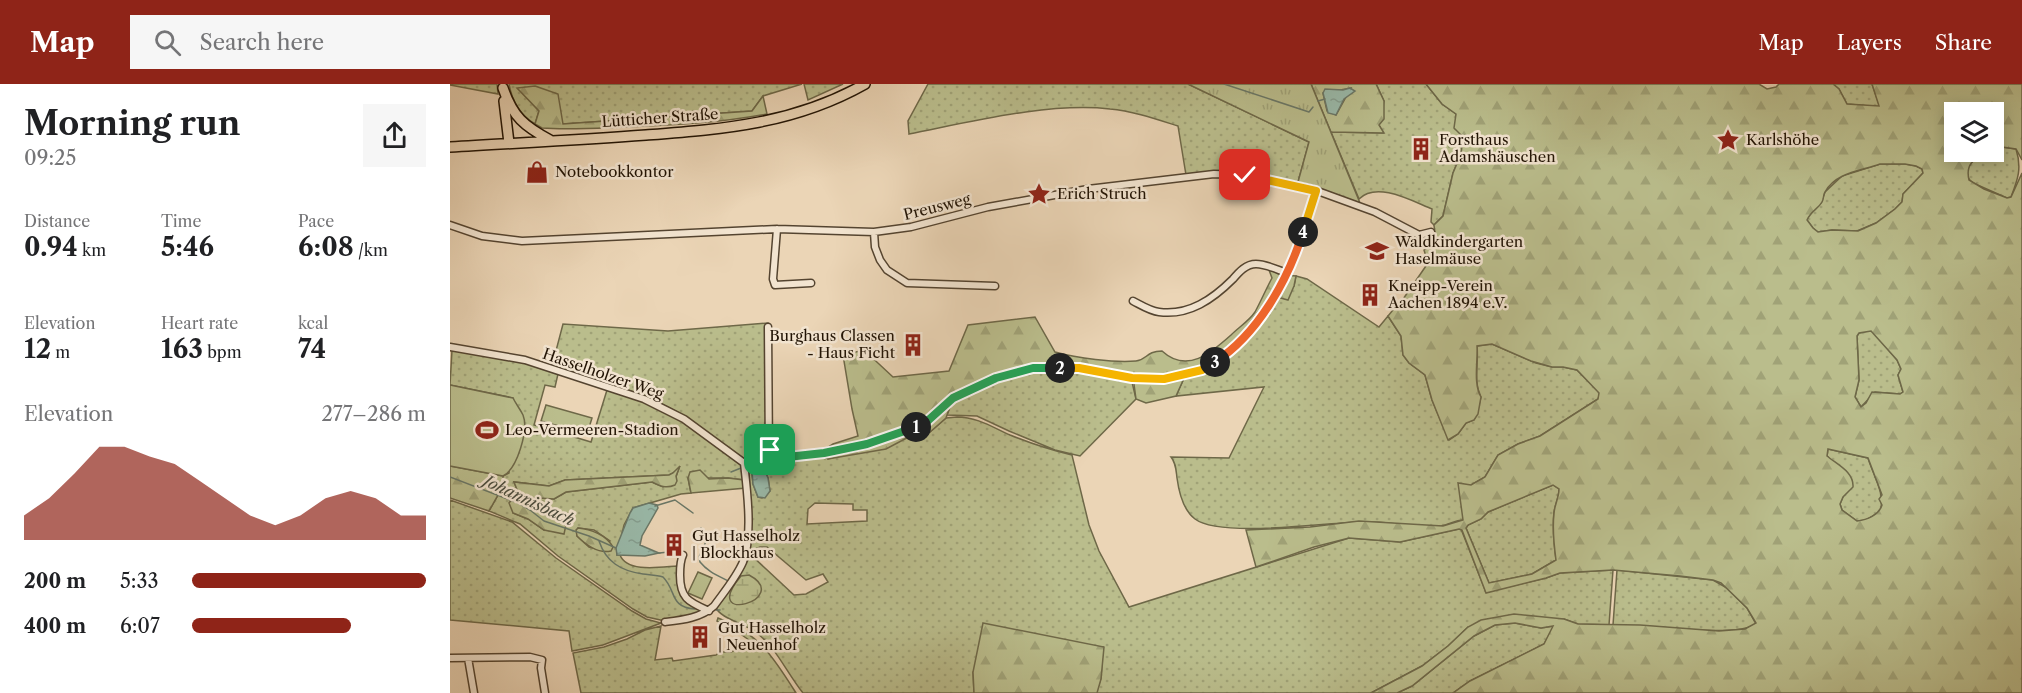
<!DOCTYPE html>
<meta charset="utf-8">
<style>
body{margin:0;font-family:"Libre Caslon Text",serif;background:#f6f6f6;color:#202124;height:100vh;display:flex;flex-direction:column;font-size:22px;white-space:nowrap}
*{box-sizing:border-box;margin:0}
p{font-size:20px;color:#757577}
.icon{flex:none;width:33px;height:33px;fill:none;stroke:currentColor;stroke-width:2;stroke-linecap:round;stroke-linejoin:round}
.map{position:relative;flex:1;overflow:hidden}
.details{display:flex;flex-direction:column;background:#fff;width:450px}
.details>*{flex:none}
.buttons{position:absolute;left:1494px;top:18px;display:grid;gap:12px}
.buttons a{display:grid;place-items:center;width:60px;height:60px;border-radius:0px;background:#fff;box-shadow:0 3px 15px #0003;font-size:30px}
.pin{position:absolute;display:grid;place-items:center;width:51px;height:51px;color:#fff;margin:-26px;border-radius:12px;box-shadow:0 3px 9px #0006}
.km{position:absolute;width:30px;height:30px;margin:-15px;border-radius:50%;background:#222;color:#fff;font-size:16px;line-height:30px;text-align:center}
.round{display:grid;place-items:center;flex:none;width:63px;height:63px;border-radius:0px;background:#f6f6f6}
.headline{display:flex;align-items:center;justify-content:space-between;height:102px;padding:0 24px}
h1{font-size:33px;font-weight:700;line-height:45px}
.metrics{display:grid;grid-template-columns:repeat(3,1fr);gap:9px;height:102px;padding:6px 24px}
.metrics div{display:grid;align-content:center}
.metrics b{font-size:26px;font-weight:700}
.metrics small{font-size:16px;font-weight:400}
.metrics p{font-size:16px}
.chart{height:168px;padding:12px 24px}
.chart p{display:flex;justify-content:space-between}
.chart svg{width:100%;height:108px;margin-top:6px;fill:#8f2418;opacity:.7}
ul{padding:0 24px;list-style:none;font-size:20px}
li{display:grid;grid-template-columns:96px 72px 1fr;align-items:center;height:45px}
li i{height:15px;border-radius:8px;background:#8f2418}
header{display:flex;align-items:center;gap:36px;box-sizing:border-box;height:84px;padding:0 30px;background:#8f2418;color:#fff}
header strong{font-size:28px}
nav{display:flex;gap:33px;margin-inline-start:auto;font-size:21px}
.search{width:420px;height:54px;background:#f6f6f6;display:flex;align-items:center;gap:15px;box-sizing:border-box;padding:0 21px;border-radius:0px;color:#757577;font-size:22px}
main{display:flex;flex:1;min-height:0}
.map>svg:first-child{display:block}
.grass{fill:url(#grass-dots);stroke:#6e6848;stroke-width:1.5;fill-rule:evenodd}
.forest{fill:url(#forest-firs);stroke:#6e6848;stroke-width:1.5;fill-rule:evenodd}
.wetland{fill:url(#wetland-marsh);stroke:#6e6848;stroke-width:1.5}
.park{fill:url(#park-tufts);stroke:#6e6848;stroke-width:1.5}
.pitch{fill:#babd8c;stroke:#6e6848;stroke-width:1.5}
.water{fill:url(#water-ripples);stroke:#697767;stroke-width:1.5}
.lines{fill:none;stroke-linecap:round;stroke-linejoin:round}
.stream{stroke:#697767;stroke-width:1.5}
.street-casing{stroke:#544430;stroke-width:9}
.primary-casing{stroke:#211304;stroke-width:12}
.street{stroke:#f2e4d0;stroke-width:6}
.primary{stroke:#ebd5b6;stroke-width:9}
.split-1-casing{stroke:#fff;stroke-width:12}
.split-2-casing{stroke:#fff;stroke-width:12}
.split-3-casing{stroke:#fff;stroke-width:12}
.split-4-casing{stroke:#fff;stroke-width:12}
.split-5-casing{stroke:#fff;stroke-width:12}
.split-1{stroke:#22a559;stroke-width:8}
.split-2{stroke:#22a559;stroke-width:8}
.split-3{stroke:#f5b400;stroke-width:8}
.split-4{stroke:#f0652b;stroke-width:8}
.split-5{stroke:#f5b400;stroke-width:8}
.labels{text-anchor:middle;stroke-width:5;stroke-linejoin:round;paint-order:stroke}
.street-label{font-size:15px;fill:#211304;stroke:#f2e4d0}
.poi-label{font-size:15px;fill:#211304;stroke:#f2e4d0;text-anchor:start}
.water-label{font-size:16px;font-style:italic;fill:#4b4d3e;stroke:#f2e4d0}
</style>
<header>
<strong>Map</strong>
<div class="search"><svg class="icon" aria-label="search" viewBox="0 0 24 24"><circle cx="10" cy="10" r="6"/><path d="M15 15l6 6"/></svg>Search here</div>
<nav><a>Map</a><a>Layers</a><a>Share</a></nav>
</header>
<main>
<section class="details">
<div class="headline"><div><h1>Morning run</h1><p>09:25</p></div><a class="round"><svg class="icon" aria-label="share" viewBox="0 0 24 24"><path d="M12 15V3M7 8l5-5 5 5M5 13v7h14v-7"/></svg></a></div>
<div class="metrics">
<div><p>Distance</p><b>0.94<small> km</small></b></div>
<div><p>Time</p><b>5:46</b></div>
<div><p>Pace</p><b>6:08<small> /km</small></b></div>
</div>
<div class="metrics">
<div><p>Elevation</p><b>12<small> m</small></b></div>
<div><p>Heart rate</p><b>163<small> bpm</small></b></div>
<div><p>kcal</p><b>74</b></div>
</div>
<div class="chart"><p><span>Elevation</span>277–286 m</p>
<svg viewBox="0 0 160 44" preserveAspectRatio="none"><path d="M0 44V34L10 27L20 17L30 6L40 6L50 10L60 13L70 20L80 27L90 34L100 38L110 34L120 27L130 24L140 27L150 34L160 34V44z"/></svg>
</div>
<ul>
<li><b>200 m</b>5:33<i style="width:100%"></i></li>
<li><b>400 m</b>6:07<i style="width:68%"></i></li>
</ul>
</section>
<div class="map">
<svg width="1572" height="609" viewBox="0 0 1572 609">
<defs>
<pattern id="grass-dots" width="8" height="8" patternUnits="userSpaceOnUse" patternTransform="scale(1.5)"><rect width="8" height="8" fill="#babd8c"/><path d="M2 2h.1M6 6h.1" fill="none" stroke="#a0a277" stroke-width="1.8" stroke-linecap="round"/></pattern>
<pattern id="forest-firs" width="22" height="20" patternUnits="userSpaceOnUse" patternTransform="scale(1.5)"><rect width="22" height="20" fill="#babd8c"/><path d="M5 1l3.5 6h-7zM16 11l3.5 6h-7z" fill="#a0a277"/></pattern>
<pattern id="wetland-marsh" width="20" height="14" patternUnits="userSpaceOnUse" patternTransform="scale(1.5)"><rect width="20" height="14" fill="#babd8c"/><path d="M1 5h8M5 5V1M11 12h8M15 12V8" fill="none" stroke="#a0a277"/></pattern>
<pattern id="park-tufts" width="24" height="20" patternUnits="userSpaceOnUse" patternTransform="scale(1.5)"><rect width="24" height="20" fill="#babd8c"/><path d="M3 7l-1-3M5 7V3M7 7l1-3M15 17l-1-3M17 17v-4M19 17l1-3" fill="none" stroke="#a0a277"/></pattern>
<pattern id="water-ripples" width="26" height="14" patternUnits="userSpaceOnUse" patternTransform="scale(1.5)"><rect width="26" height="14" fill="#99b9a9"/><path d="M2 4q2-2 4 0t4 0M15 11q2-2 4 0t4 0" fill="none" stroke="#849e90"/></pattern>
</defs>
<rect width="100%" height="100%" fill="#ebd5b6"/>
<filter id="stains"><feTurbulence type="fractalNoise" baseFrequency=".00333" numOctaves="4"/><feColorMatrix values="0 0 0 0 .2 0 0 0 0 .09 0 0 0 0 .02 0 0 0 .5 -.17"/></filter>
<radialGradient id="worn" r=".72"><stop offset=".6" stop-color="#630" stop-opacity="0"/><stop offset="1" stop-color="#630" stop-opacity=".3"/></radialGradient>
<path class="grass" d="M0,0H47L48,10L0,1Z
M59,0H352L313,12L302,27L112,40L68,4L89,27L85,40C70,31 62,17 59,0Z
M354,0H393L358,16Z
M478,0H738L859,58L848,98L790,88L736,91L728,42C706,35 683,27 660,25C599,18 520,38 459,50L458,37Z
M926,0H976L992,20L1006,30L1009,48L1013,53L1011,70L1003,89L993,132L984,141L981,138L982,125C962,117 927,97 909,115L881,48L933,49L929,41L934,17Z
M1383,0H1422L1430,23L1397,20L1389,5Z
M1552,63L1566,65C1572,84 1568,95 1561,113L1557,114L1523,99C1506,86 1529,68 1544,68V64Z
M1430,80H1455L1466,82L1472,85L1473,89L1453,110L1452,118L1445,125L1426,139L1407,147L1382,146L1368,148L1363,144L1357,136L1360,128L1371,119L1375,108L1392,92Z
M846,192L857,195L929,243L938,232L951,252L953,271L959,279L975,291L982,316L999,356L1008,350L1016,339L1024,336L1027,330L1031,313C1023,298 1029,279 1027,262L1042,260L1086,279L1102,283H1113L1127,286L1150,309L1148,315L1090,352L1068,360L1048,371L1035,393L1021,401L1013,436C1005,436 999,441 991,442C964,445 936,436 908,438C874,439 770,454 745,435C733,426 729,409 727,394C726,386 726,379 721,373L779,374L814,303L726,312L735,292L800,250L827,213L844,202Z
M318,239V373L293,376C272,360 251,343 229,329C195,308 141,295 102,282L113,240L218,247Z
M1422,246L1447,276L1451,285L1448,291L1453,308L1450,310L1425,308L1411,323L1405,313L1409,296L1407,252L1409,249Z
M2,266L72,278L108,290L105,303L95,301L84,341L141,358L157,306L194,317L230,334L292,381L294,396L278,394H238L241,409L231,410L183,424L174,441L167,471H170C177,489 211,483 227,482L229,505L253,528L215,537L197,533L183,525L108,472L70,440L39,427L53,402V392L59,389L63,314L0,301ZM229,384L226,393L213,403L202,398L116,408L104,415L74,413L83,423L99,431L94,446L78,435L63,429L64,412L68,408L64,398L99,402L115,396L219,391L223,389ZM128,444L144,446L160,457L147,465L139,463L127,452Z
M583,286L629,287L682,298L686,315L630,372L605,366L559,347L527,332L497,331L503,316L547,296Z
M507,333C527,333 542,343 560,351C580,359 601,366 622,371L639,441L649,467L679,523L899,454L950,458L1009,445H1011L1036,508L1096,494L1110,489L1163,486L1159,541L1128,540L1114,535L1018,543L998,562L972,582L921,609H646L651,594L653,563L523,588L524,609H353C336,588 326,562 304,547C294,540 268,533 266,523C273,513 295,476 302,472L344,511L356,510L378,498L373,490L356,496L317,463H310L300,467L298,470V384C309,375 358,374 374,372L378,375L455,354L468,348H480L496,334ZM308,385H314L318,394L320,407L312,414L308,413L303,400L302,390ZM365,419L403,420V426H417V437L357,440L358,425Z
M1378,365L1418,374C1423,391 1436,410 1430,428L1416,436L1407,437L1392,426L1390,420L1393,413L1380,375L1377,372Z
M1103,401L1109,405C1109,414 1105,420 1104,428C1102,444 1104,461 1106,476L1082,490L1039,499L1016,444L1018,441L1031,435L1038,428Z
M0,416L62,438L106,474L182,527L196,535L211,539L153,561L122,567L119,547L0,536Z
M1167,486L1263,496L1277,504L1297,524L1306,540C1288,554 1191,541 1163,541Z
M268,534C309,549 324,574 346,609H131L123,569L154,563L177,555L195,546L211,542L205,576L222,574L223,577L266,571L270,568H281L298,561L299,556L279,542L267,537Z
M1065,539L1091,544L1104,542L1094,560L1020,597L1003,609H947L962,602L1024,552L1045,541Z"/>
<path class="forest" d="M861,0H926L934,17V35L929,41L934,49L881,48ZM901,4L886,31L877,27L873,9Z
M976,0H1309L1317,5L1326,3L1329,0H1383L1389,5L1397,20L1429,22L1422,0H1572V76L1566,65L1552,63L1544,64V28H1504V68H1537C1525,75 1515,79 1519,96L1534,105L1557,114L1561,113L1572,89V609H1003L1020,597L1094,560L1103,542L1091,544L1065,539L1045,541L1024,552L962,602L947,609H921L972,582L998,562L1018,543L1031,536L1064,530L1114,535L1128,540L1190,541L1269,547L1295,545L1306,539L1297,524L1271,499L1263,496L1230,492L1163,486L1110,489L1096,494L1036,509L1012,446L1009,445L950,458L899,454L864,463L806,483L796,446L860,443L909,437L993,442L1013,436L1008,399L1021,401L1035,393L1048,371L1068,360L1090,352L1148,315L1149,309L1127,286L1113,283H1102L1081,277L1042,260L1027,262C1028,278 1023,299 1031,313L1028,330L1024,336L1016,339L1008,350L998,356L982,316L975,291L959,279L953,271L951,252L938,232L947,221H949L978,179L974,166L986,159L984,141L993,132L1003,89L1011,70L1013,53L1004,44L1006,30L992,20ZM1430,80H1455L1466,82L1472,85L1473,89L1453,110L1452,118L1445,125L1426,139L1408,147L1382,146L1368,148L1363,144L1357,136C1361,127 1368,125 1372,118C1374,115 1373,111 1375,108C1386,88 1411,87 1430,80ZM1421,247L1447,276L1451,285L1448,291L1453,308L1450,310L1422,308L1416,319L1411,323L1405,313L1409,296L1407,252L1409,249ZM1378,365L1418,374L1432,411L1429,415L1432,421C1429,431 1417,436 1407,437L1392,426L1390,420L1393,413L1403,403C1404,388 1388,381 1377,372ZM1103,401L1109,405C1109,414 1104,422 1104,430C1102,446 1104,461 1106,476L1082,490L1039,499L1016,444L1018,441L1031,435L1038,428Z
M85,2L108,10L113,40L302,27L313,12L317,30C270,39 223,41 175,43C148,44 119,46 92,44L85,40L89,27L67,4Z
M819,186L834,191L846,192L844,202L838,216L827,213L800,250L773,274L735,292L726,312L696,319L686,315L683,293L583,282L504,310L496,334L480,348H468L436,365L378,375L374,372V366L383,360L408,352L402,325L393,271L414,266L443,293L499,287L518,241L585,233L605,268C627,274 664,279 686,277C697,276 696,267 712,267C737,290 761,269 781,251C789,243 799,237 805,228C811,217 816,205 822,194Z
M0,382L53,392V402L39,427L0,414Z
M230,382L226,392L227,397L225,401C216,405 210,402 202,398L116,408L104,415L75,413L83,423L116,441L114,450L94,446L78,435L63,429L59,419L68,408L64,398L99,402L115,396L219,391L223,389Z
M250,386L259,395L278,394L294,396L296,404L241,409L238,394L240,388Z
M128,444C141,445 156,451 163,463L161,467C148,470 136,461 127,452L126,446Z
M533,539L654,563L651,595L647,609H524L523,588Z"/>
<path class="wetland" d="M299,491C344,515 248,543 291,492Z"/>
<path class="park" d="M738,0H861L910,119L848,98L859,58Z"/>
<path class="pitch" d="M0,301L63,314C66,320 70,325 73,331C79,346 67,385 53,392L0,382Z
M96,321L142,334L137,350L91,337Z
M248,488L262,494L252,515L238,509Z"/>
<path class="water" d="M900,4L905,7L894,15L886,31L878,29L873,9L875,5L893,6Z
M306,385H314L318,394L320,407L315,414L308,413L303,400L302,387Z
M199,419L207,421L208,424L192,452L190,461L209,469L195,472L167,471L166,464L180,429L183,424Z"/>
<g class="lines">
<path class="stream" d="M774,0L859,28L863,23
M868,17L875,15
M281,388L291,384
M299,389L301,433
M0,393L68,419L80,426L94,437L139,452L166,464
M205,422L225,416L243,429
M251,444L258,451V453L249,473L250,478C258,488 269,492 280,498
M149,457C156,478 171,487 193,490C200,491 206,491 213,493C227,507 219,523 245,525
M209,469L219,468L218,465
M288,494L297,476
M266,526H270"/>
<g class="street-casing">
<path id="street" d="M0,141L32,152L72,157L327,145L424,148L461,143L538,123L638,105L764,90L795,91L862,105L925,128L969,151L981,148
M327,145L323,195L325,201L361,199
M424,148L425,163L430,176L437,186L457,199L545,202
M683,217C691,221 700,227 709,228C739,232 763,215 783,195C789,188 796,180 806,180C816,180 828,186 837,189
M318,243L319,375
M0,263L75,276L194,315L234,335L294,379L374,369L417,360L473,341L503,313L546,294L583,284H629L682,294L714,295L752,286L782,265L797,249L821,217L841,181L866,107
M233,471C230,477 230,484 230,491C230,515 239,518 259,527
M215,538C232,536 251,534 264,522C274,508 286,494 293,478C303,453 297,405 294,379
M0,574L80,573L92,576L91,584L95,609
M18,574L24,609"/>
</g>
<g class="primary-casing">
<path id="primary" d="M53,4C63,33 74,42 100,56
M54,17L59,59
M0,63C65,59 130,56 196,51C274,45 344,40 415,0"/>
</g>
<use href="#street" class="street"/>
<use href="#primary" class="primary"/>
</g>
<g class="lines">
<g class="split-1-casing">
<path id="split-1" d="M320,366L319,375L374,369L417,360L466,343"/>
</g>
<g class="split-2-casing">
<path id="split-2" d="M466,343L473,341L503,314L546,294L583,284H610"/>
</g>
<g class="split-3-casing">
<path id="split-3" d="M610,284H629L682,294L714,295L752,286L765,278"/>
</g>
<g class="split-4-casing">
<path id="split-4" d="M765,278C808,250 838,196 853,148"/>
</g>
<g class="split-5-casing">
<path id="split-5" d="M795,91L866,107L853,148"/>
</g>
<use href="#split-1" class="split-1"/>
<use href="#split-2" class="split-2"/>
<use href="#split-3" class="split-3"/>
<use href="#split-4" class="split-4"/>
<use href="#split-5" class="split-5"/>
</g>
<defs>
<g id="sight-bare" transform="scale(1.8)"><path d="M0-6L1.8-2.2L6-1.7L2.9 1.2L3.7 5.4L0 3.3L-3.7 5.4L-2.9 1.2L-6-1.7L-1.8-2.2Z" fill="#8f2418" stroke="#f2e4d0" stroke-width="2.5" paint-order="stroke"/></g>
<g id="building-bare" transform="scale(1.8)"><path d="M-4-6H4V6H1V3H-1V6H-4ZM-2.5-4.3h1.7v1.8h-1.7ZM.8-4.3h1.7v1.8H.8ZM-2.5-1h1.7V.8h-1.7ZM.8-1h1.7V.8H.8Z" fill="#8f2418" stroke="#f2e4d0" stroke-width="2.5" paint-order="stroke"/></g>
<g id="shop-bare" transform="scale(1.8)"><path d="M-5-2.5h2.3a2.7 3.5 0 0 1 5.4 0H5L5.5 6h-11ZM-1.5-2.5h3a1.5 2.3 0 0 0-3 0Z" fill="#8f2418" stroke="#f2e4d0" stroke-width="2.5" paint-order="stroke"/></g>
<g id="school-bare" transform="scale(1.8)"><path d="M0-5L7-2L0 1L-7-2ZM-4 1L0 2.5L4 1V4Q0 6-4 4Z" fill="#8f2418" stroke="#f2e4d0" stroke-width="2.5" paint-order="stroke"/></g>
<g id="stadium-bare" transform="scale(1.8)"><path d="M0-5a6.5 5 0 1 0 0 10a6.5 5 0 1 0 0-10ZM-3.5-1.8h7v3.6h-7Z" fill="#8f2418" stroke="#f2e4d0" stroke-width="2.5" paint-order="stroke"/></g>
</defs>
<g fill-rule="evenodd">
<use href="#sight-bare" x="1278" y="56"/>
<use href="#building-bare" x="971" y="65"/>
<use href="#shop-bare" x="87" y="88"/>
<use href="#sight-bare" x="589" y="110"/>
<use href="#school-bare" x="927" y="167"/>
<use href="#building-bare" x="920" y="211"/>
<use href="#building-bare" x="463" y="261"/>
<use href="#stadium-bare" x="37" y="346"/>
<use href="#building-bare" x="224" y="461"/>
<use href="#building-bare" x="250" y="553"/>
</g>
<g class="labels">
<g class="street-label">
<text transform="translate(210 34) rotate(-4)" y="5">Lütticher Straße</text>
<text transform="translate(487 123) rotate(-14)" y="5">Preusweg</text>
<text transform="translate(153 290) rotate(19)" y="5">Hasselholzer Weg</text>
</g>
<g class="poi-label">
<text x="989" y="61">Forsthaus<tspan x="989" dy="17">Adamshäuschen</tspan></text>
<text x="1296" y="61">Karlshöhe</text>
<text x="105" y="93">Notebookkontor</text>
<text x="607" y="115">Erich Struch</text>
<text x="945" y="163">Waldkindergarten<tspan x="945" dy="17">Haselmäuse</tspan></text>
<text x="938" y="207">Kneipp-Verein<tspan x="938" dy="17">Aachen 1894 e.V.</tspan></text>
<text x="445" y="257" text-anchor="end">Burghaus Classen<tspan x="445" dy="17">- Haus Ficht</tspan></text>
<text x="55" y="351">Leo-Vermeeren-Stadion</text>
<text x="242" y="457">Gut Hasselholz<tspan x="242" dy="17">| Blockhaus</tspan></text>
<text x="268" y="549">Gut Hasselholz<tspan x="268" dy="17">| Neuenhof</tspan></text>
</g>
<g class="water-label">
<text transform="translate(79 416) rotate(25)" y="6">Johannisbach</text>
</g>
</g>
<rect width="100%" height="100%" filter="url(#stains)"/>
<rect width="100%" height="100%" fill="url(#worn)"/>
</svg>
<div class="buttons">
<a><svg class="icon" aria-label="layers" viewBox="0 0 24 24"><path d="M12 4l9 5-9 5-9-5zM3 14l9 5 9-5"/></svg></a>
</div>
<div class="pin" style="left:320px;top:366px;background:#1e9e55"><svg class="icon" aria-label="arrive" viewBox="0 0 24 24"><path d="M6 21V4h12l-3 4 3 4H6"/></svg></div>
<div class="pin" style="left:795px;top:91px;background:#d93025"><svg class="icon" aria-label="check" viewBox="0 0 24 24"><path d="M5 12l5 5 9-10"/></svg></div>
<b class="km" style="left:466px;top:343px">1</b>
<b class="km" style="left:610px;top:284px">2</b>
<b class="km" style="left:765px;top:278px">3</b>
<b class="km" style="left:853px;top:148px">4</b>
</div>
</main>
